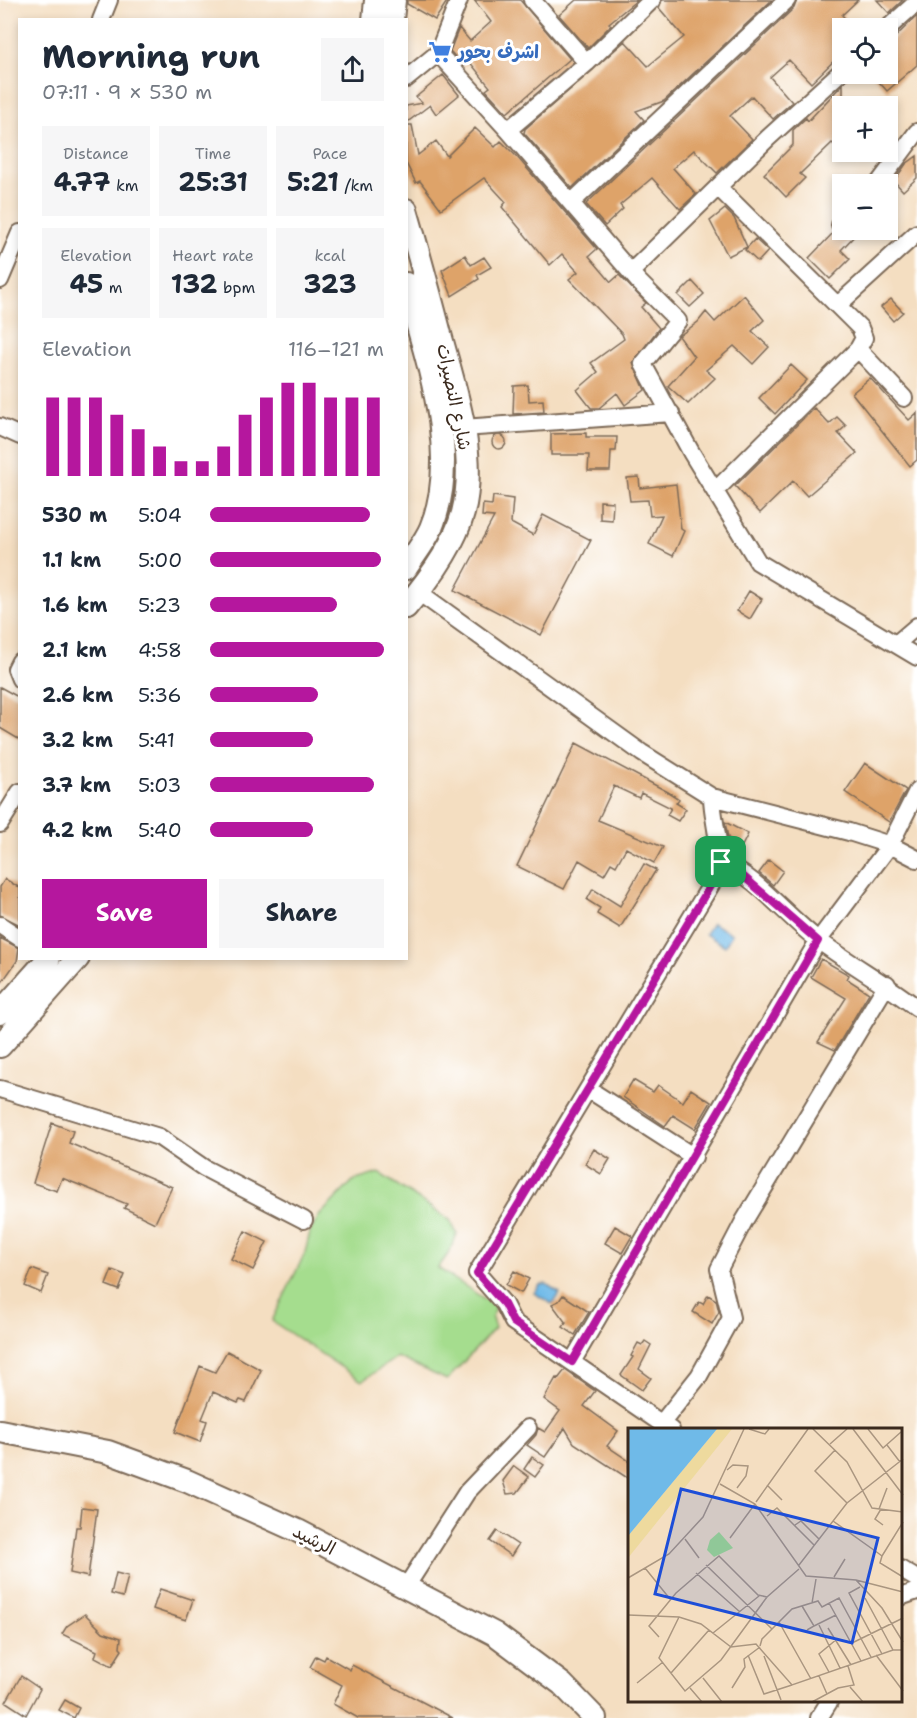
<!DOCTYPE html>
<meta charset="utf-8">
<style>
body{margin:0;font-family:"Shantell Sans","Playpen Sans Arabic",sans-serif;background:#f6f6f7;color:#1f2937;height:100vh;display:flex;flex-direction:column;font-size:22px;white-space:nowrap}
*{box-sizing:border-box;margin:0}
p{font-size:20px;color:#747a83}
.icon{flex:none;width:33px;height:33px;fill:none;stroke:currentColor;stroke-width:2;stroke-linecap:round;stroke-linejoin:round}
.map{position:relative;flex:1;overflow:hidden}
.sheet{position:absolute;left:18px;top:18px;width:390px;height:942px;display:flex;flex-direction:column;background:#fff;border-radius:0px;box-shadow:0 3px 9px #0003}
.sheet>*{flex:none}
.buttons{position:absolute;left:832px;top:18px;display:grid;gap:12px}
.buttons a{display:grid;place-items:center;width:66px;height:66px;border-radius:0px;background:#fff;box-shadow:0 3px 9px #0003;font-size:30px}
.pin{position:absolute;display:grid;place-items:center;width:51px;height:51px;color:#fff;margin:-26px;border-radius:12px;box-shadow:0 3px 9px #0006}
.round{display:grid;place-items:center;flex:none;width:63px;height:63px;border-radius:0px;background:#f6f6f7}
.summary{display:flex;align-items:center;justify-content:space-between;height:102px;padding:0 24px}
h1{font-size:33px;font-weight:700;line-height:45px}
.figures{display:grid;grid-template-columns:repeat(3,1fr);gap:9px;height:102px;padding:6px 24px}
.figures div{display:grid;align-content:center;border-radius:0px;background:#f6f6f7;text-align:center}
.figures b{font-size:26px;font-weight:700}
.figures small{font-size:16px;font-weight:400}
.figures p{font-size:16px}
.chart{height:168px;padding:12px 24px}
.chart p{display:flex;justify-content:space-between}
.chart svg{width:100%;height:108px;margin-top:6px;stroke:#b5179e;stroke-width:6}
.button{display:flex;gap:12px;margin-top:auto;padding:12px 24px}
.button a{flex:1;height:69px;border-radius:0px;background:#b5179e;color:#fff;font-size:24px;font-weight:700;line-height:69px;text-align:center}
.button a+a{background:#f6f6f7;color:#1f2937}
ul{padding:0 24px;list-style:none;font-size:20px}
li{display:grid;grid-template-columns:96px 72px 1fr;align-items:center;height:45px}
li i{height:15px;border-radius:8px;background:#b5179e}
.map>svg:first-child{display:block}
.green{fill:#a5dd8e;stroke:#708456;stroke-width:1.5}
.water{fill:#6fbae8;stroke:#557283;stroke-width:1.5}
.building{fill:#dea369}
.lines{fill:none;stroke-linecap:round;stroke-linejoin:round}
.minor-casing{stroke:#7c6957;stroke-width:20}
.secondary-casing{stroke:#7c6957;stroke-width:26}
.minor{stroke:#fff;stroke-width:16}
.secondary{stroke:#fff;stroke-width:22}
.route-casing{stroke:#fff;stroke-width:12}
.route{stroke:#b5179e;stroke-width:8}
.labels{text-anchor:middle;stroke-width:6;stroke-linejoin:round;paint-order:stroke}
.shop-label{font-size:18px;font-weight:bold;fill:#366cbe;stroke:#fff;text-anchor:start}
.street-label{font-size:18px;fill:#3b2a1e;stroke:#fff}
.inset-road{fill:none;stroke:#aa9680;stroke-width:1.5}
.view{fill:#1d4ed8;fill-opacity:0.15;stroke:#1d4ed8;stroke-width:3}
.inset-edge{fill:none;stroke:#3b2a1e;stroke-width:3}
</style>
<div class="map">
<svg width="917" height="1718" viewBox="0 0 917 1718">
<rect width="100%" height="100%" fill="#fff"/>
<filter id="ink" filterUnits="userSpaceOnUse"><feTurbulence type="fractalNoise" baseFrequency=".0167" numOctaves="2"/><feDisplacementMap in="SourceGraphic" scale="12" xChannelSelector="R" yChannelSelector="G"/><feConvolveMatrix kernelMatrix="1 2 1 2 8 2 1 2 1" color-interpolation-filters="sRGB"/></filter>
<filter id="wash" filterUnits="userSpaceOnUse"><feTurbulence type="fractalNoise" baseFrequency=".008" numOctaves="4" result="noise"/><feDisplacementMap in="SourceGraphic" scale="24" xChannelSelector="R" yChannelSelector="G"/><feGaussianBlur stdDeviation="1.35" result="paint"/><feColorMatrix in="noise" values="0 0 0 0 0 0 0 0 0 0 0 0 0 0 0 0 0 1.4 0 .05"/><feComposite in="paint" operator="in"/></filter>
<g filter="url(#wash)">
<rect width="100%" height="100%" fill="#f4dec1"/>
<path class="green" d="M379,1173L450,1220L457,1234L448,1254L438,1268L495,1306L492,1319L495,1328L447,1380L397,1357L362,1381L272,1321L305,1253L310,1232L319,1216L353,1181Z"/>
<path class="water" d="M712,923L732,934L725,946L705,934Z
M546,1284L560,1293L552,1304L534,1293L540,1285Z"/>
<g id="blocks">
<path class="building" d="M407,0H448L435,20L407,4Z
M474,0H520L570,59L507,113L486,90L490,87L469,61L464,66L450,51L459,28L470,41L491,22Z
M576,0H637L609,23L611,25L588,48L559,15Z
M662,0H772L664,101L636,111L644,120L572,188L524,133L525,129L625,41L648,66L684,37L659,8Z
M797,0H858L842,15L853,28H843V52L811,83L789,60L770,77L792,102L773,119L752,96L730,116L752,139L717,173L694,150L673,168L696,194L680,209L652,178L620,205L623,209L605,226L586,204L794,8Z
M877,0H903L889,13Z
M917,16V65L887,91L872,74H888V44Z
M443,75L459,95L436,114L430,105L406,123V106L422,103L416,97Z
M843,84V139L836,146L832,143L800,174L805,178L786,197L764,174L793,145V130L806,118L808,121Z
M406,125H412L418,155L436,141L447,156L475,128L495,147L501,141L517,157L597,249L589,256L611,282L619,275L646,303L641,307L659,328L633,362L645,390L625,405L617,393L599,408H591L577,390L598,372L591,363L624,339L622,334L569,279L578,272L562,254L550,265L502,207L506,202L484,178L441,209L420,181L416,183L406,163Z
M868,152H889L881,163Z
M917,156V178L903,191L894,181L906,164Z
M725,209L734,218L747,247L728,256L710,221Z
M850,230H860L841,250L850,259L830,279L809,258L833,233L842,235Z
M755,239L768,251L758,262L745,250Z
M465,255L471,265L484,257L491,267L477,275L479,279L452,296L442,270Z
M692,281L704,294L690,307L678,295Z
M744,295L764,320L752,331L769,347L753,364L734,346L706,370L715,378L688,404L668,386L694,357L679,336L698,322L706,312L715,322Z
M891,299L903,312L893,321L881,307Z
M791,365L807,380L775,414L759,398Z
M870,378L909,420L917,413V460L910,466L852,393Z
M528,385L529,401L543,400L544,412L513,414L514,386Z
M814,408L829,424L837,417L846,426L838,433L857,453L807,496L793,481L760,513L735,486Z
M586,433V437H617L616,451H611L610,471H588L589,455H551V434Z
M492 442a7 7 0 1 1 14 0a7 7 0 1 1-14 0Z
M639,477L640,488L676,484L681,529L684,531L673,556L649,544L662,515L650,516L648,500L630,501L627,478Z
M493,496L513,499L511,523L533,535L543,515L591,540L541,635L455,590L494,517L482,516L483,504L492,505Z
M600,501L613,502L612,520L600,519Z
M749,591L762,599L750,619L737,611Z
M0,687L20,698V740L0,728Z
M576,743L668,792L679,799L676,803L686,809L678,821L667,815L671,808L641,793L639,798L614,786L598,820L663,847L654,863L626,848L616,866L611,863L604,875L579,860L564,889L517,866Z
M865,763L906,790L889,822L845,792Z
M725,822L748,834L742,846L728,838Z
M769,860L783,871L773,885L759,873Z
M644,864L656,870L620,928L597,914L600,908L587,900L593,889L620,906Z
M5,879L20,888V925L0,915V887Z
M0,938L19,948L17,961L0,985Z
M821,959L849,975L847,979L869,993L835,1050L818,1042L846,998L811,977Z
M633,1080L653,1092L658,1085L683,1102L691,1089L711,1102L695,1129L673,1115L665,1126L623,1097Z
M52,1123L73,1131L69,1143L172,1187L155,1223L124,1208L127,1204L62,1178L57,1191L33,1183Z
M594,1149L610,1159L601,1174L585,1164Z
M615,1226L632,1236L622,1253L605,1243Z
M245,1231L267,1242L253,1270L231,1259Z
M32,1269L48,1275L41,1293L25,1286Z
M112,1270L125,1275L119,1290L106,1285Z
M514,1271L529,1279L521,1293L506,1285Z
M563,1295L589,1312L575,1335L563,1327L566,1323L552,1304L559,1301Z
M708,1295L716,1300L719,1312L712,1324L693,1312L699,1302L703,1304Z
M645,1341L651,1345L639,1369L651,1378L642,1390L621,1375L633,1357L631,1356L638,1343L642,1345Z
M227,1351L261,1370L246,1402L240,1400L238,1403L213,1392L202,1419L207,1421L200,1442L175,1432L200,1366L215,1372Z
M565,1370L595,1391L584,1406L618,1431L607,1446L629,1461V1479L574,1443L565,1428L545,1457L527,1445L536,1435L538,1428L545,1432L560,1411L544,1399L556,1378L558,1379Z
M532,1457L544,1465L535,1477L524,1469Z
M514,1466L529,1477L517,1493L507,1494L503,1481Z
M82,1507L97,1509L88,1577L70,1573L76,1527H80Z
M497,1531L518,1545L511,1556L490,1541Z
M116,1573L128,1576L123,1597L111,1594Z
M160,1589L193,1600L186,1620L153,1609Z
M85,1614L103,1632L121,1638L120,1648L122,1650L112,1666L95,1657L97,1651L62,1634L67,1626Z
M316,1656L324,1660L326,1656L350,1670L352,1665L453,1718H358L333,1704L342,1685L310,1667Z
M21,1676L40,1689L26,1715L6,1702Z
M65,1700L79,1708L74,1718L59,1710Z"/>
</g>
</g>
<g filter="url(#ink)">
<use href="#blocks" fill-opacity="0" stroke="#7c6957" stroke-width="1.5"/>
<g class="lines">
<g class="minor-casing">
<path id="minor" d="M532,0L587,63
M787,0L571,203L639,282L678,321L643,364L691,452L758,562L917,657
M101,20L109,0
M888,28L917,2
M438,53L508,130L587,63L652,0
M406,79L438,53L459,0
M508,130L571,203
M878,184L917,132
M718,187L860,328L864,338L858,349
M840,225L843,222
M631,272L768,138L843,70
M0,280L20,233
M838,305L917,233
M0,427L20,436
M463,428L671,413
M716,490L858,349L904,398
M417,591L642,753L712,797L849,832L890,845L917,859
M896,644L917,626
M20,661L16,669L20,679
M0,824L20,792
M721,862C756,876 788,918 818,940C850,964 885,983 917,1008
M0,925L20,938
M0,1089L159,1137L204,1168L304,1220
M588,1089L694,1157
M572,1362L818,941L890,845L917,791
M661,1424L699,1376L731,1318L719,1269L744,1221L887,984
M671,1430L513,1322L504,1304L477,1273L718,873C724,856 712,818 712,797
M900,1569L917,1579
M406,1587L467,1492L528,1428
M900,1597L917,1591
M819,1718L829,1702"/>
</g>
<g class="secondary-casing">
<path id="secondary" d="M374,20L376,0
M392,20L394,0
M406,210C418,251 429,292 440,334C455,390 478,454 463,513C454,547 428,581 406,607
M406,284C426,358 462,453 431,528C425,542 414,555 406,568
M0,1013L49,958
M0,1046L78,958
M0,1431L108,1452L187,1481L298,1531L495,1634L562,1684L595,1718"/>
</g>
<use href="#minor" class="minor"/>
<use href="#secondary" class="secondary"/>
</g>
</g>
<g class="lines" filter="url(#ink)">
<g class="route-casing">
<path id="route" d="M721,862L743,876L818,941L572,1362L513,1322L504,1304L477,1273L718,873Z"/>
</g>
<use href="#route" class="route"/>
</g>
<defs>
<g id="supermarket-bare" transform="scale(1.8)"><path d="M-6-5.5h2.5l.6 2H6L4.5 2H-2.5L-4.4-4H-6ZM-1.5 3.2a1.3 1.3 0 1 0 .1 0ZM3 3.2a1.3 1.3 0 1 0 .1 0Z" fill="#3f7fe0" stroke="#fff" stroke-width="2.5" paint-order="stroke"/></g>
</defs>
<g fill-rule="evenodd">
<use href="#supermarket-bare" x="440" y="52"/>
</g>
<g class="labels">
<g class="shop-label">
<text x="458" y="58">اشرف بحور</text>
</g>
<g class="street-label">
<text transform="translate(454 397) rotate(78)" y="6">شارع النصيرات</text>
<text transform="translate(314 1540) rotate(27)" y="6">الرشيد</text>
</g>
</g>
<g transform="translate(628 1428)">
<rect width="274" height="274" fill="#f4dec1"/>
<path d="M91,104L105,120L86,129L79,122L82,112Z" fill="#a5dd8e"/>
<path d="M89,1H104L0,130V108Z" fill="#eeda9e"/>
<path d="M0,1H89L0,108Z" fill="#6fbae8"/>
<path class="inset-road" d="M121,1L137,6L141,1M185,1L219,34L244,80L275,84M225,1L275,67M240,1L255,20L273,4M202,16L219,1M259,17L272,34M207,22L187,43L219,75M99,42L105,37L120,38L118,48L109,60M92,56L127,76L178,148L228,152L275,164M139,57L154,72M128,74L180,1M251,81L259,60M253,81L247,91L255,97M139,88L149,80L186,117M205,93L250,125L254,128L252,135L275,149M167,97L173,93L191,111M102,110L127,76M57,111L71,130M254,128L275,94M78,137L144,201M171,137L219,75L275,31M17,140L42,171M68,145L112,184M206,149L217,131M0,150L41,126L75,89L116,1M228,152L254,180L275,214M232,159L221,165L254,226M237,170L265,222M184,175L188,151M201,175L233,233M174,178L186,198L179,202M0,187L51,189L73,196L103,219L128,216L164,257L265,222H275M51,189L31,230L57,263L93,232L139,169L171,141M151,194L183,251M191,197L212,240M186,198L208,187M200,200L223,237M85,205L131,168M31,209L21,198L48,165L91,128L130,167L139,169M224,215L275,190M132,218L134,211L164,181L190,173L194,179L211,170L243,229M120,227L136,266L164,257M248,227L275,263M136,228L153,272M201,244L191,226L209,211M43,245L81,202M191,248L199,266M75,250L94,274M9,255L35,234M222,259L235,274M62,260L74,274M104,260L117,239L116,231L132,219M184,274L210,260L226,257L220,238"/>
<path class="view" d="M53,61L250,110L224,215L27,166Z"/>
<rect width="274" height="274" class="inset-edge"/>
</g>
</svg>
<div class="buttons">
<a><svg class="icon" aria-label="locate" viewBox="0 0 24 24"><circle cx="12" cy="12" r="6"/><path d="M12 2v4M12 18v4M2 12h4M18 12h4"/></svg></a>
<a>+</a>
<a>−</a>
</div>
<div class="pin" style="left:721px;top:862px;background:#1e9e55"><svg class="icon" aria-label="arrive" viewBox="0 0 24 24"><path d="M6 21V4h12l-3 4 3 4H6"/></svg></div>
<section class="sheet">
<div class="summary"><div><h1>Morning run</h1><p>07:11 · 9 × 530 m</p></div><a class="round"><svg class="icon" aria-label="share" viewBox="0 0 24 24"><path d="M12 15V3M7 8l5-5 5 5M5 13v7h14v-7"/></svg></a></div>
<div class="figures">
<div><p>Distance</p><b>4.77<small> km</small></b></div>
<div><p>Time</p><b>25:31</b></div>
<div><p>Pace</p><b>5:21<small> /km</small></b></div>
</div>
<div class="figures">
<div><p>Elevation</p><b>45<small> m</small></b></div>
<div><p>Heart rate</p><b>132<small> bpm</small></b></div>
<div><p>kcal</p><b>323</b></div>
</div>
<div class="chart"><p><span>Elevation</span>116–121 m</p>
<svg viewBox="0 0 160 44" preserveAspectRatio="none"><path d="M5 44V12M15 44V12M25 44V12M35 44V19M45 44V25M55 44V32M65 44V38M75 44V38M85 44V32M95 44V19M105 44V12M115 44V6M125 44V6M135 44V12M145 44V12M155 44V12"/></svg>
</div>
<ul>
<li><b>530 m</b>5:04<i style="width:92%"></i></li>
<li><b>1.1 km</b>5:00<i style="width:98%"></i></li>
<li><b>1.6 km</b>5:23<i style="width:73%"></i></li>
<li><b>2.1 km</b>4:58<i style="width:100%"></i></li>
<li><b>2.6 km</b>5:36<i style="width:62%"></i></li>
<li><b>3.2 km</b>5:41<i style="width:59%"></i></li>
<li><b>3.7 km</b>5:03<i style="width:94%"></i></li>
<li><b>4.2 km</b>5:40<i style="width:59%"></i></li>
</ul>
<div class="button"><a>Save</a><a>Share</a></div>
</section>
</div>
